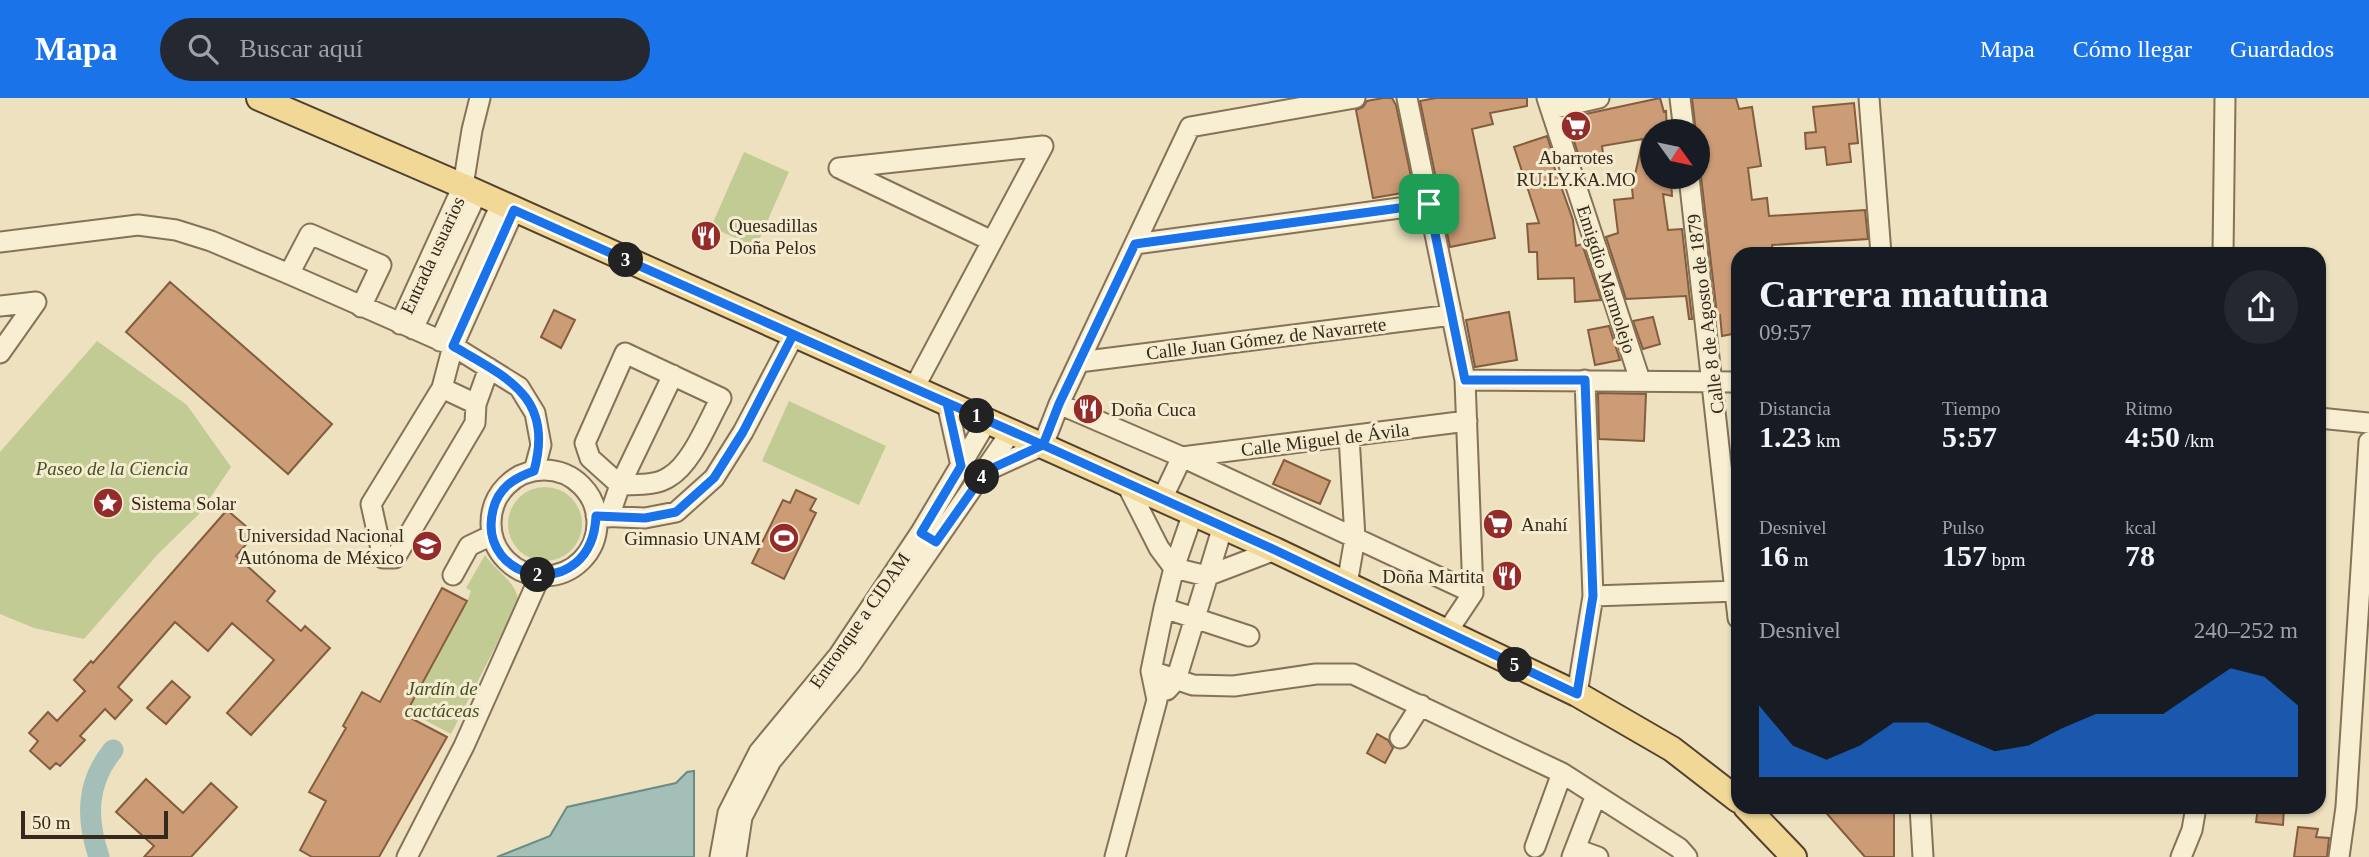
<!DOCTYPE html>
<html lang="es">
<meta charset="utf-8">
<style>
body{margin:0;font-family:Georgia,serif;background:#242831;color:#f1f3f6;height:100vh;display:flex;flex-direction:column;font-size:26px;white-space:nowrap}
*{box-sizing:border-box;margin:0}
p{font-size:23px;color:#9ea1a6}
.icon{flex:none;width:38px;height:38px;fill:none;stroke:currentColor;stroke-width:2;stroke-linecap:round;stroke-linejoin:round}
.map{position:relative;flex:1;overflow:hidden}
.side{position:absolute;left:1731px;top:149px;width:595px;height:567px;display:flex;flex-direction:column;background:#171b24;border-radius:21px;box-shadow:0 2px 5px #0004}
.side>*{flex:none}
.needle{width:46px;rotate:123deg}
.buttons{position:absolute;left:1640px;top:21px;display:grid;gap:14px}
.buttons a{display:grid;place-items:center;width:70px;height:70px;border-radius:50%;background:#171b24;box-shadow:0 2px 5px #0004;font-size:35px}
.scale{position:absolute;left:21px;bottom:18px;width:147px;box-sizing:border-box;padding-left:7px;border:4px solid #35291c;border-top:0;font-size:19px;line-height:24px;white-space:nowrap;color:#35291c;-webkit-text-stroke:5px #f5ebcf;paint-order:stroke}
.pin{position:absolute;display:grid;place-items:center;width:60px;height:60px;color:#fff;margin:-30px;border-radius:14px;box-shadow:0 4px 10px #0006}
.km{position:absolute;width:35px;height:35px;margin:-18px;border-radius:50%;background:#222;color:#fff;font-size:19px;line-height:35px;text-align:center}
.round{display:grid;place-items:center;flex:none;width:74px;height:74px;border-radius:37px;background:#242831}
.head{display:flex;align-items:center;justify-content:space-between;height:119px;padding:0 28px}
h1{font-size:38px;font-weight:800;line-height:52px}
.stats{display:grid;grid-template-columns:repeat(3,1fr);gap:10px;height:119px;padding:7px 28px}
.stats div{display:grid;align-content:center}
.stats b{font-size:30px;font-weight:800}
.stats small{font-size:19px;font-weight:400}
.stats p{font-size:19px}
.chart{height:196px;padding:14px 28px}
.chart p{display:flex;justify-content:space-between}
.chart svg{width:100%;height:126px;margin-top:7px;fill:#1a73e8;opacity:.7}
header{display:flex;align-items:center;gap:42px;box-sizing:border-box;height:98px;padding:0 35px;background:#1a73e8;color:#fff}
header strong{font-size:33px}
nav{display:flex;gap:38px;margin-inline-start:auto;font-size:24px}
.search{width:490px;height:63px;background:#242831;display:flex;align-items:center;gap:18px;box-sizing:border-box;padding:0 24px;border-radius:38px;color:#9ea1a6;font-size:26px}
.map>svg:first-child{display:block}
.green{fill:#c2cb94}
.water{fill:#a3bfb8;stroke:#6a8c85;stroke-width:2}
.lines{fill:none;stroke-linecap:round;stroke-linejoin:round}
.canal{stroke:#a3bfb8;stroke-width:21}
.building{fill:#cb9c76;stroke:#845d3e;stroke-width:2}
.minor-casing{stroke:#867258;stroke-width:23}
.major-casing{stroke:#53402d;stroke-width:28}
.minor{stroke:#f8eed2;stroke-width:19}
.major{stroke:#f1d897;stroke-width:24}
.route-casing{stroke:#fff;stroke-width:14}
.route{stroke:#1a73e8;stroke-width:9}
.labels{text-anchor:middle;stroke-width:6;stroke-linejoin:round;paint-order:stroke}
.poi-label{font-size:19px;fill:#35291c;stroke:#f5ebcf;text-anchor:start}
.street-label{font-size:19px;fill:#35291c;stroke:#f5ebcf}
.park-label{font-size:19px;font-style:italic;fill:#445123;stroke:#f5ebcf}
</style>
<header>
<strong>Mapa</strong>
<div class="search"><svg class="icon" aria-label="search" viewBox="0 0 24 24"><circle cx="10" cy="10" r="6"/><path d="M15 15l6 6"/></svg>Buscar aquí</div>
<nav><a>Mapa</a><a>Cómo llegar</a><a>Guardados</a></nav>
</header>
<div class="map">
<svg width="2369" height="759" viewBox="0 0 2369 759">
<rect width="100%" height="100%" fill="#ede1c0"/>
<path class="green" d="M744,54L789,74L756,149L711,129Z
M97,243L187,307L231,369L199,416L158,456L84,541L34,530L0,516V354Z
M789,303L886,348L859,407L762,363Z
M508 426a37 37 0 1 1 74 0a37 37 0 1 1-74 0Z
M485,457C496,474 518,484 518,504L451,636L408,613L467,504L471,493L466,490Z"/>
<path class="water" d="M694,673V759H497L550,738L567,709L676,685L687,674Z"/>
<g class="lines">
<path class="canal" d="M99,759C86,720 86,685 113,652"/>
</g>
<path class="building" d="M1383,0H1392L1396,7L1414,93L1373,100L1356,12L1363,9L1367,3Z
M1436,0H1527V8L1490,15L1493,26L1472,31L1495,140L1450,149L1420,3Z
M1660,0L1664,14L1666,13L1667,33H1652V79H1671L1672,98L1663,96L1668,132L1682,131L1692,221H1689L1686,198L1626,201L1606,139L1618,135L1614,102L1633,100L1632,90L1643,41L1602,48L1603,55L1579,59L1567,20Z
M1692,0H1736L1739,11L1752,9L1761,68L1748,70L1752,102L1767,100L1769,118L1865,112L1868,141L1772,147L1773,156H1738V235L1722,238L1720,217H1717Z
M1854,5L1858,45L1849,46L1851,64L1827,67L1825,49L1806,51L1805,35L1816,34L1813,9Z
M1547,38L1555,63H1552L1573,122L1576,148L1582,146L1601,202L1575,204L1574,180L1538,181L1537,154H1529L1527,126L1539,125L1514,49Z
M170,184L332,326L288,376L126,234Z
M554,212L575,222L561,250L541,239Z
M1509,214L1517,262L1475,269L1466,222Z
M1653,219L1660,246L1643,251L1633,223Z
M1609,228L1620,262L1595,267L1588,232Z
M1598,295L1646,296L1644,343L1599,341Z
M1284,362L1330,383L1320,406L1273,386Z
M796,392L816,401L810,412L816,415L784,481L752,465L783,402L790,405Z
M227,412L255,436L236,458L275,493L267,503L301,533L305,528L330,550L251,637L227,615L274,562L232,525L208,553L175,524L118,589L132,602L115,621L105,611L80,638L85,642L60,668L56,665L50,671L30,653L38,643L29,635L48,614L57,623L85,593L74,582L91,563L93,565Z
M442,490L467,503L405,617L447,639L379,759H312L300,752L326,703L309,694L346,630L343,628L362,594L380,604Z
M172,583L190,599L166,626L147,610Z
M1377,636L1388,642L1393,650L1385,665L1367,655Z
M146,681L183,715L211,685L237,709L191,759H144L154,748L116,714Z
M1821,709H1888L1894,712V759H1865Z
M2258,709H2284L2283,727L2256,724Z
M2298,729L2318,731L2316,739L2329,740L2327,759H2294Z"/>
<g class="lines">
<g class="minor-casing">
<path id="minor" d="M1407,0L1465,282L1473,495
M1547,0L1640,282
M1680,0L1684,33
M1869,0L1881,156
M1551,11L1599,0
M839,70L1043,48
M839,70L992,143
M1689,79L1738,520
M0,144L138,127L176,132L211,143L289,176L453,248L519,289L535,315L541,347L534,373
M1135,146L1429,106
M2223,156L2225,0
M289,176L310,136L381,167L361,209
M0,208L36,204L0,255
M400,226L463,88L472,32L480,0
M413,231L477,95
M440,243L501,106
M625,255L721,300C708,323 692,366 669,379C656,388 636,386 620,387L590,360L585,345Z
M1079,264L1452,217
M489,270L476,306L475,325L395,460H383L371,406L442,290L453,248L514,112
M1465,282L1738,284
M442,290L476,306
M914,290L1043,48
M947,305L961,368
M1059,306L1182,359L1473,495
M2319,320L2369,325
M491 425a53 53 0 1 1 106 0a53 53 0 1 1-106 0Z
M986,373L1043,347L1059,306L1190,29L1355,0
M1126,385L1159,450L1174,470L1207,478L1275,452
M1162,401L1182,359L1467,323
M596,418L645,420L676,414L714,380L743,334L794,237
M609,419L620,387L673,277
M453,477L469,448L492,437
M1347,486L1355,440L1349,338
M1593,498L1738,493
M1164,510L1249,538
M1447,534L1473,495
M1151,573L1193,587L1234,588L1316,576H1353L1562,675L1679,750L1687,759
M1167,592L1176,582L1223,428
M1577,596L1593,498L1585,282
M1400,640L1421,607
M1920,709L1923,759
M1535,749L1562,675
M1576,751L1598,759
M407,759L464,648L540,478
M720,759L728,715L759,654L839,557L921,434L987,323
M736,759L742,719L771,663L851,566L1011,334
M1115,759L1157,602L1151,573L1164,510L1174,470L1193,415
M1572,759L1596,697
M2181,759L2192,732L2196,709
M2339,759L2346,709L2369,344"/>
</g>
<g class="major-casing">
<path id="major" d="M259,0L463,88L1275,452L1577,596L1672,651L1738,702
M1746,709L1794,759"/>
</g>
<use href="#minor" class="minor"/>
<use href="#major" class="major"/>
</g>
<g class="lines">
<g class="route-casing">
<path id="route" d="M1429,106L1135,146L1059,306L1043,347L793,237L743,334L714,380L676,414L645,420L596,418C592,507 475,486 493,412C498,390 514,380 534,373C554,299 508,280 453,248L514,112C658,176 802,241 947,305L961,368L921,435L936,444L986,373L1043,347L1275,452L1577,596L1593,498L1585,282H1465L1429,106"/>
</g>
<use href="#route" class="route"/>
</g>
<defs>
<g id="supermarket-disc" transform="scale(1.575)"><circle r="9.5" fill="#942c29" stroke="#f5ebcf"/><path d="M-6-5.5h2.5l.6 2H6L4.5 2H-2.5L-4.4-4H-6ZM-1.5 3.2a1.3 1.3 0 1 0 .1 0ZM3 3.2a1.3 1.3 0 1 0 .1 0Z" fill="#fff"/></g>
<g id="restaurant-disc" transform="scale(1.575)"><circle r="9.5" fill="#942c29" stroke="#f5ebcf"/><path d="M-5-6h1v4h1v-4h1v4h1v-4h1v5L-1.5 .5V6h-2V.5L-5-1ZM5-6V6H3V1.5H1.5Q1.5-4 5-6Z" fill="#fff"/></g>
<g id="sight-disc" transform="scale(1.575)"><circle r="9.5" fill="#942c29" stroke="#f5ebcf"/><path d="M0-6L1.8-2.2L6-1.7L2.9 1.2L3.7 5.4L0 3.3L-3.7 5.4L-2.9 1.2L-6-1.7L-1.8-2.2Z" fill="#fff"/></g>
<g id="stadium-disc" transform="scale(1.575)"><circle r="9.5" fill="#942c29" stroke="#f5ebcf"/><path d="M0-5a6.5 5 0 1 0 0 10a6.5 5 0 1 0 0-10ZM-3.5-1.8h7v3.6h-7Z" fill="#fff"/></g>
<g id="school-disc" transform="scale(1.575)"><circle r="9.5" fill="#942c29" stroke="#f5ebcf"/><path d="M0-5L7-2L0 1L-7-2ZM-4 1L0 2.5L4 1V4Q0 6-4 4Z" fill="#fff"/></g>
</defs>
<g fill-rule="evenodd">
<use href="#supermarket-disc" x="1576" y="28"/>
<use href="#restaurant-disc" x="706" y="138"/>
<use href="#restaurant-disc" x="1088" y="311"/>
<use href="#sight-disc" x="108" y="405"/>
<use href="#supermarket-disc" x="1498" y="426"/>
<use href="#stadium-disc" x="784" y="440"/>
<use href="#school-disc" x="427" y="448"/>
<use href="#restaurant-disc" x="1507" y="478"/>
</g>
<g class="labels">
<g class="poi-label">
<text x="1576" y="66" text-anchor="middle">Abarrotes<tspan x="1576" dy="22">RU.LY.KA.MO</tspan></text>
<text x="729" y="134">Quesadillas<tspan x="729" dy="22">Doña Pelos</tspan></text>
<text x="1111" y="318">Doña Cuca</text>
<text x="131" y="412">Sistema Solar</text>
<text x="1521" y="433">Anahí</text>
<text x="404" y="444" text-anchor="end">Universidad Nacional<tspan x="404" dy="22">Autónoma de México</tspan></text>
<text x="761" y="447" text-anchor="end">Gimnasio UNAM</text>
<text x="1484" y="485" text-anchor="end">Doña Martita</text>
</g>
<g class="street-label">
<text transform="translate(432 157) rotate(-65)" y="7">Entrada usuarios</text>
<text transform="translate(1607 181) rotate(72)" y="7">Emigdio Marmolejo</text>
<text transform="translate(1705 216) rotate(-97)" y="7">Calle 8 de Agosto de 1879</text>
<text transform="translate(1266 240) rotate(-7)" y="7">Calle Juan Gómez de Navarrete</text>
<text transform="translate(1325 341) rotate(-7)" y="7">Calle Miguel de Ávila</text>
<text transform="translate(859 522) rotate(-55)" y="7">Entronque a CIDAM</text>
</g>
<g class="park-label">
<text x="112" y="377">Paseo de la Ciencia</text>
<text x="442" y="597">Jardín de<tspan x="442" dy="22">cactáceas</tspan></text>
</g>
</g>
</svg>
<div class="buttons">
<a><svg class="needle" viewBox="-14 -14 28 28"><path d="M0-13l5 13h-10z" fill="#e53935"/><path d="M0 13l5-13h-10z" fill="#9ea1a6"/></svg></a>
</div>
<div class="scale">50 m</div>
<div class="pin" style="left:1429px;top:106px;background:#1e9e55"><svg class="icon" aria-label="arrive" viewBox="0 0 24 24"><path d="M6 21V4h12l-3 4 3 4H6"/></svg></div>
<b class="km" style="left:977px;top:318px">1</b>
<b class="km" style="left:538px;top:477px">2</b>
<b class="km" style="left:626px;top:162px">3</b>
<b class="km" style="left:982px;top:379px">4</b>
<b class="km" style="left:1515px;top:567px">5</b>
<section class="side">
<div class="head"><div><h1>Carrera matutina</h1><p>09:57</p></div><a class="round"><svg class="icon" aria-label="share" viewBox="0 0 24 24"><path d="M12 15V3M7 8l5-5 5 5M5 13v7h14v-7"/></svg></a></div>
<div class="stats">
<div><p>Distancia</p><b>1.23<small> km</small></b></div>
<div><p>Tiempo</p><b>5:57</b></div>
<div><p>Ritmo</p><b>4:50<small> /km</small></b></div>
</div>
<div class="stats">
<div><p>Desnivel</p><b>16<small> m</small></b></div>
<div><p>Pulso</p><b>157<small> bpm</small></b></div>
<div><p>kcal</p><b>78</b></div>
</div>
<div class="chart"><p><span>Desnivel</span>240–252 m</p>
<svg viewBox="0 0 160 44" preserveAspectRatio="none"><path d="M0 44V19L10 33L20 38L30 33L40 25L50 25L60 30L70 35L80 33L90 27L100 22L110 22L120 22L130 14L140 6L150 9L160 19V44z"/></svg>
</div>
</section>
</div>
